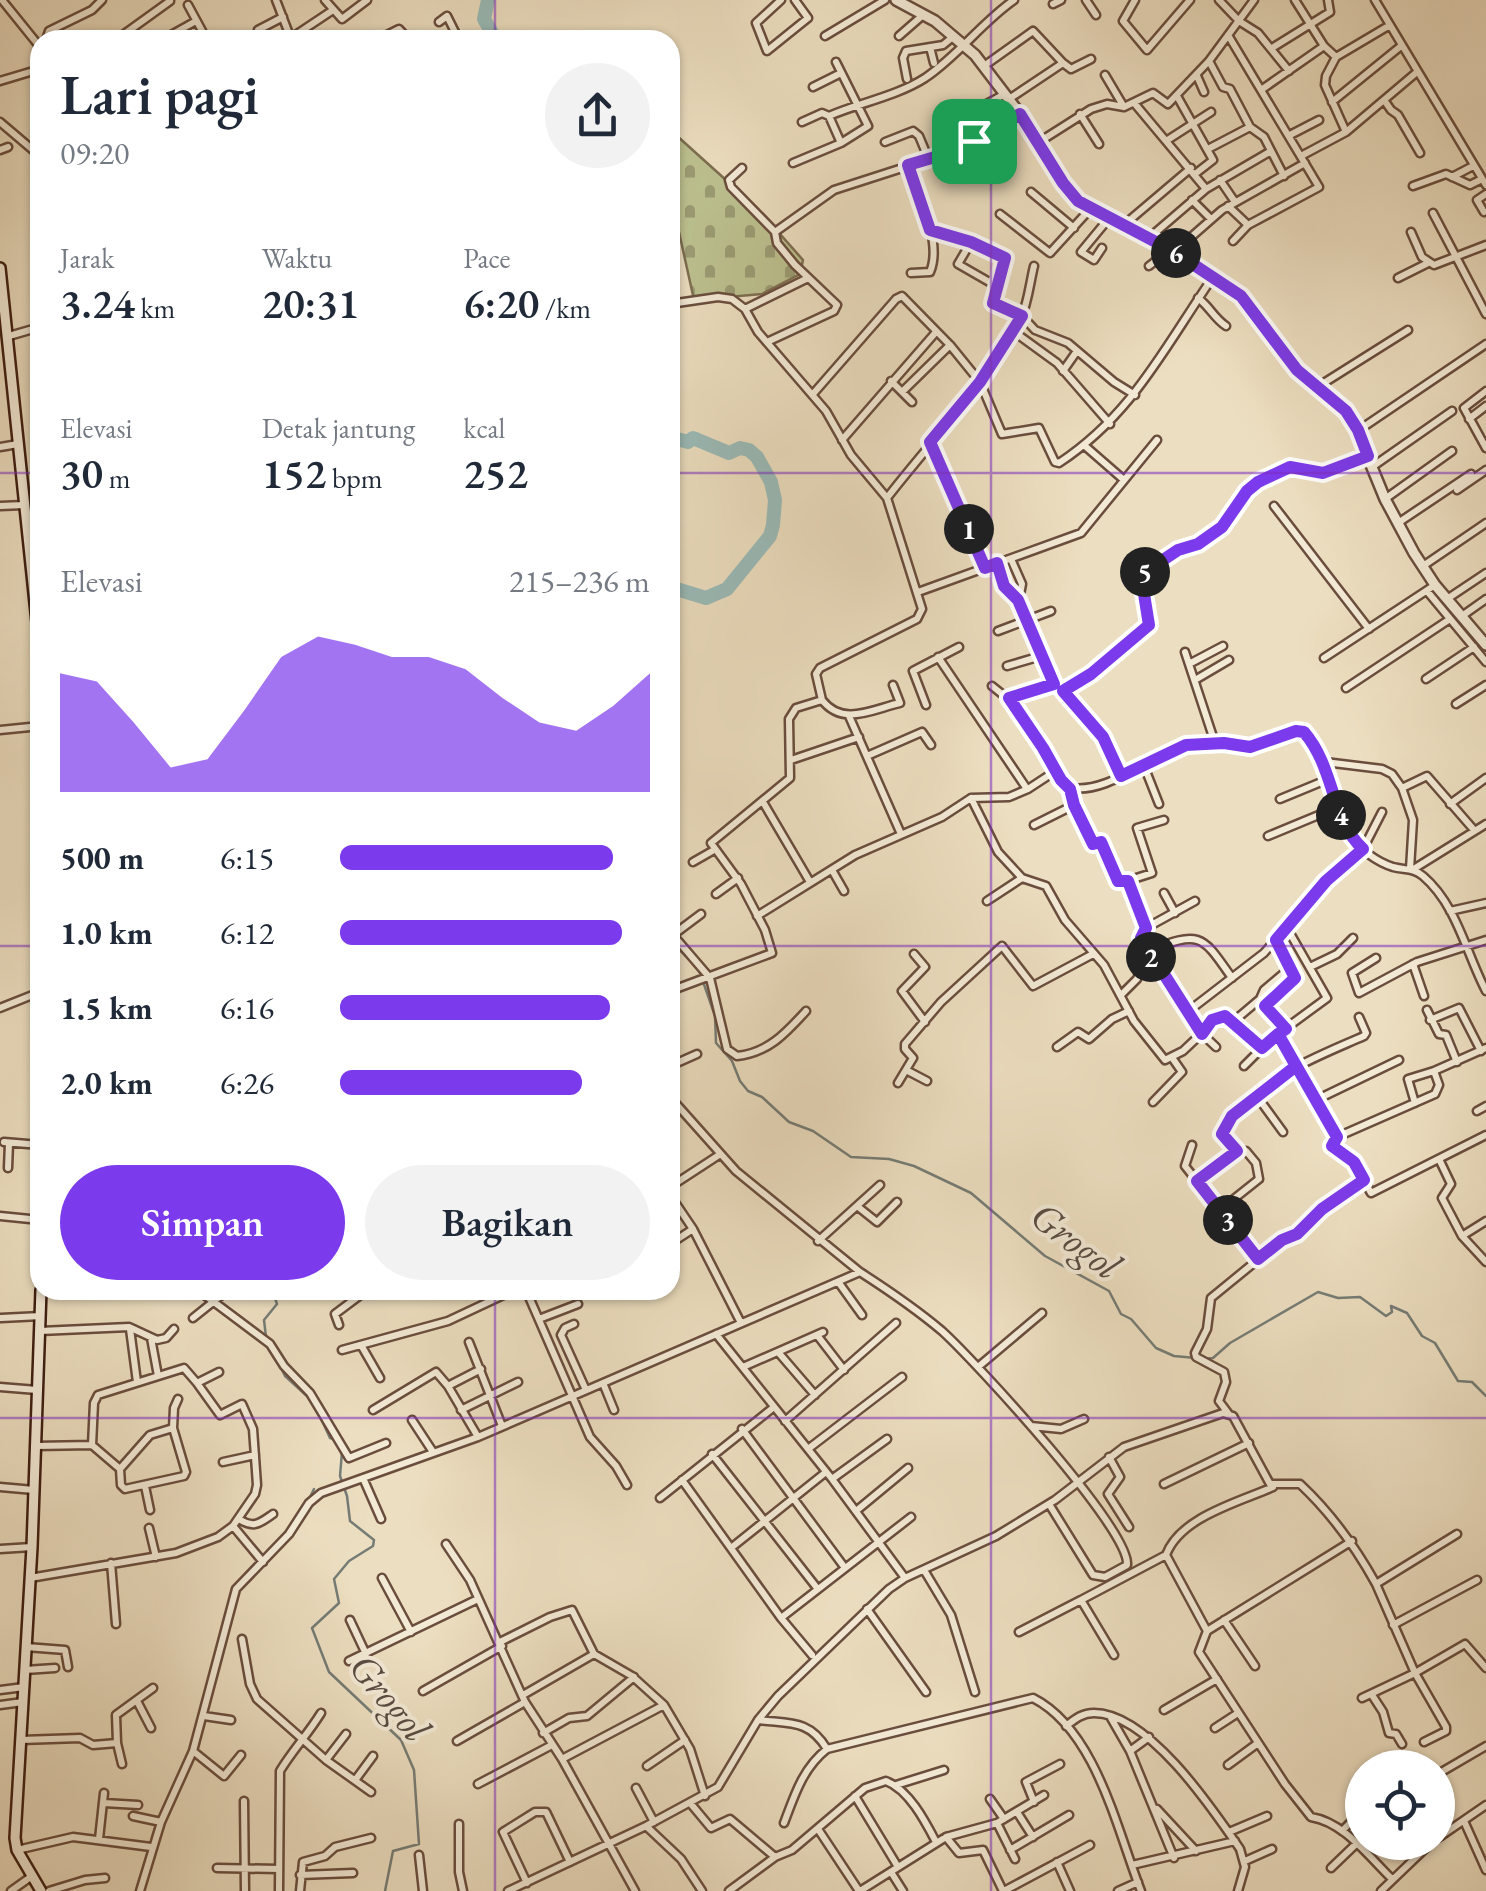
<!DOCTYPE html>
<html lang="id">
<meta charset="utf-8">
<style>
body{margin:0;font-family:"EB Garamond",serif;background:#f2f2f3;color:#1f2937;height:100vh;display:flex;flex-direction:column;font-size:38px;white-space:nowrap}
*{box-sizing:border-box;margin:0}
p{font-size:32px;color:#747a83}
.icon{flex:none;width:55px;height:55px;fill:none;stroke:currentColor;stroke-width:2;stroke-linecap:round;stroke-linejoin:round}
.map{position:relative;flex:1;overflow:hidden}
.side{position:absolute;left:30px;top:30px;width:650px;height:1270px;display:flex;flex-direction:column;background:#fff;border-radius:30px;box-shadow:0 2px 8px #0004}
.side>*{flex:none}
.controls{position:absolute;left:1345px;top:1750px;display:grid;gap:20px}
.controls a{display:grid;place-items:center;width:110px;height:110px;border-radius:50%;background:#fff;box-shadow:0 2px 8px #0004;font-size:50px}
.pin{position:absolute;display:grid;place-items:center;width:85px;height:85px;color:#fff;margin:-42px;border-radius:20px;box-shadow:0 5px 15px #0006}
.km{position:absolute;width:50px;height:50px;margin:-25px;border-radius:50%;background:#222;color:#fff;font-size:28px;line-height:50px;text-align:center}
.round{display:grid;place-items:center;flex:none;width:105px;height:105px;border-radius:52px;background:#f2f2f3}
.headline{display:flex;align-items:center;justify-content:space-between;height:170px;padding:0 30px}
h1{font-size:55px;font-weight:600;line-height:75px}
.stats{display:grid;grid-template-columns:repeat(3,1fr);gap:15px;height:170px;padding:10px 30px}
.stats div{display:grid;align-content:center}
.stats b{font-size:42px;font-weight:600}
.stats small{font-size:28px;font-weight:400}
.stats p{font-size:28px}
.chart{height:280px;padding:20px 30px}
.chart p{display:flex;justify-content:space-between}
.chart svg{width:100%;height:180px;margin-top:10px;fill:#7c3aed;opacity:.7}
.cta{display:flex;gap:20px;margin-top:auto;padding:20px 30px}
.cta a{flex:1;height:115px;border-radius:60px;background:#7c3aed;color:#fff;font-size:40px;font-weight:600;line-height:115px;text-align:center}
.cta a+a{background:#f2f2f3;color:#1f2937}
ul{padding:0 30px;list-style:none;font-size:32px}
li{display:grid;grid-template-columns:160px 120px 1fr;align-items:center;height:75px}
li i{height:25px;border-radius:12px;background:#7c3aed}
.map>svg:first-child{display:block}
.cemetery{fill:url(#cemetery-stones);stroke:#7d6e50;stroke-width:2.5}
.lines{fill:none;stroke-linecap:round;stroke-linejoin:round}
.stream{stroke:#757c75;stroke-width:2.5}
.river{stroke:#9abbb8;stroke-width:14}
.minor-casing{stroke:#6a4d3d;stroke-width:11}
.tertiary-casing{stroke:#6a4d3d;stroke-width:14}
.secondary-casing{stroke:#3e1d11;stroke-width:14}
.minor{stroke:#f3ead6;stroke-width:6}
.tertiary{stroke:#f3ead6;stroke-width:9}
.secondary{stroke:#f3ead6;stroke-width:9}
.route-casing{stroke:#fff;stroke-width:20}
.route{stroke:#7c3aed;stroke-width:12}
.grid{fill:none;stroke:#7b2cbf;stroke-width:2.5;stroke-opacity:0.55}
.labels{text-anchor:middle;stroke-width:8;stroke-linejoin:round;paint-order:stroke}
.water-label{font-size:40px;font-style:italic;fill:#5a4c43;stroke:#f3ead6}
</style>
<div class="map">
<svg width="1486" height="1891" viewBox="0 0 1486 1891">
<defs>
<pattern id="cemetery-stones" width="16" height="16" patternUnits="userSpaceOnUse" patternTransform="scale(2.5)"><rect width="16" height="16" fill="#bcc08f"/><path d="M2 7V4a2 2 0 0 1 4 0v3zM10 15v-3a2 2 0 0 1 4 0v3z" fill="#9a9b73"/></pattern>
</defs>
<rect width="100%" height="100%" fill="#ecdec0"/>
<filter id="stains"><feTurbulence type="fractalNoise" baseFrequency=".002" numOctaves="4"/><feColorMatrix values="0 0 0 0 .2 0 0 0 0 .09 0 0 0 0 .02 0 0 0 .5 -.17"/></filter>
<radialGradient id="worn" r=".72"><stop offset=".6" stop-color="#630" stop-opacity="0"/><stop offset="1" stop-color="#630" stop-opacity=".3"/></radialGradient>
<path class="cemetery" d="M676,135L757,208L803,260L800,274L762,294L694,300L679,232L670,220V137Z"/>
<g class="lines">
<path class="stream" d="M670,942L691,960
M699,970L715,1016L716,1043L732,1061L740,1081L748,1091L762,1097L789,1122L813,1131L851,1157L889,1159L914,1166L971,1193L1045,1256L1109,1291L1121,1314L1131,1319L1156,1348L1174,1356L1196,1358
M266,1337L264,1320L277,1304L272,1290
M1204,1359L1213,1358L1230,1343L1318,1292L1338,1298L1360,1297L1386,1316L1392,1312L1391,1306L1407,1313L1422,1336L1435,1343L1458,1381L1472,1382L1486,1396
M278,1362L285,1376L308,1397
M318,1412L330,1438L337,1440
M342,1452L340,1476L347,1496L350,1521L374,1540L373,1546L349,1561L334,1579L339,1603L312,1628L329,1672L401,1740L414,1770L419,1844L393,1851L385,1891
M309,1499L314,1489
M159,1818L189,1753
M136,1891L156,1825"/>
<path class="river" d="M488,0L484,19L496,40
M670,437L688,442L693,438L729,453L740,448L749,450L757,457L771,482L775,500L773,525L770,536L727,589L706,598L670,587"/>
<g class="minor-casing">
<path id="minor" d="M2,0L40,47
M276,0L291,39
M325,0L342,19L367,0
M781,0L756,23L767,51L808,18L795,0
M1086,0L1096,15
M1135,0L1123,21L1147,50L1190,0
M1219,0L1239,21L1258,33L1289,71
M1295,0L1324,46L1336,57
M1375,0L1486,185
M1053,4L1061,0
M188,5L207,40
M439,22L447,16L456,34L446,40
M825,36L885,0
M899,36L923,15
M291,38L333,10
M46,40L49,31L92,10L102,0
M116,40L170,1
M162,40L196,21
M261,40L258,30L283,17
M377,40L399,29L409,40
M930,47L934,63
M1272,48L1330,12L1328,0
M1336,57L1326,76L1325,85L1346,132
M1336,57L1390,25
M1209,61L1223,87L1230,89L1250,127L1264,137L1284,176
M984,66L1033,31L1063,63
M1105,75L1124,107
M1197,76L1204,92
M907,79L903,58L906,51L943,45L954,36
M0,81L40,69
M813,87L841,73
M1261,90L1324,46
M1177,96L1213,160L1195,174
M1009,99L1063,63L1071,69L1091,59
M1384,100L1391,110L1398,115L1420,153
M1332,102L1401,46
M1135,104L1206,189
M1080,114L1099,144
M829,116L841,143
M0,122L40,156
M802,122L822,113L829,116C859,103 897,96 925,78C959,55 981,23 1014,0
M1290,135L1319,120
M974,141L962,117L1005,94
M1166,141L1211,112
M885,142L913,131L919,136L929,160
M1039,142L1091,109L1107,104L1124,107L1153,93L1168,104L1209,61L1254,0
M1208,149L1250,127
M0,150L8,147
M1301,156L1346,132L1417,72
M793,163L841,143L868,126L836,62
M907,165C918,194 943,242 930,272L911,273
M742,168L729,180L731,187L775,232L777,243L795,265L837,305L834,311L767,342
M1452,177L1473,166
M1220,180L1235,202
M1413,186L1446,174L1470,185L1482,179
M1031,192L1074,228
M1192,200L1211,219
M1228,206L1248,225L1319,187L1228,35
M1484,212L1477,200L1486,194
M1433,213L1486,314
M1000,214L1050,253L1091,208
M1125,224L1191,168
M930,230L971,242L1003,256L1007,260L994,305L1022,316L1035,330L1068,343L1114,382L1135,395
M775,232L834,190L952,152L1020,114
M1411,232L1422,257L1434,265L1486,245
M1149,238L1206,189L1271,151
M1233,241L1248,225
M971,242L958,264L998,287
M1102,248L1094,260L1081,252L1110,217
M1149,266L1158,259H1166L1222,210L1305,163
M1398,278L1428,263
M1198,298C1210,307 1214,318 1226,326
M670,304L718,297L732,299L745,309L758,332L826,411L851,455L887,498L922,609L917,619L820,668L816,674L822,700L796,708L789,719L790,778L711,843L741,884L765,930L772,953L670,991
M745,309L808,278
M1013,331L1057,363L1110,424
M9,336L40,327
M950,345L980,382L1002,434L1039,428L1055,462L1059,463C1133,414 1164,348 1213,277
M1063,371L1077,351
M891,381L912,402
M1319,386L1408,330
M1486,391L1464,408L1486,448
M813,394L896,299L902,296L950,345L902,392
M1469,419L1486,406
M1359,430L1486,344
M842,440L936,332
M930,442L985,567
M1085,446L1124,480
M0,447L18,444
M1372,467L1452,411
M1457,490L1486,470
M887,498C930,442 990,381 1021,318C1028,303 1030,282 1034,266
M1385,499L1452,451
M0,506L24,505
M1274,506L1369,629
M1398,523L1471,474
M1011,559L1022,584L1019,600L1054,684L1103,737L1121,776
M997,564L1004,586L1019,600
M1423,566L1486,523
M1427,591L1486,662
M918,592L1081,533L1157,440
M1447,599L1486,573
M1462,616L1486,599
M998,631L1051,611
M1185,652L1215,743
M938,657L1027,789
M1324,658L1435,585
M1189,664L1223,646
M1007,666L1041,656
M1426,679L1474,647
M1195,680L1229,660
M992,686L1012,702L1057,770
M1346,688L1450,619
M1063,691L1091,674L1149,625L1144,594L1145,572L1178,550L1198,545L1223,527L1247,491L1259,482L1290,467L1332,472L1367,457
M1009,698L1054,684
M822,700C843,727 873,709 900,703L893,685
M1456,704L1486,685
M926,705L913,671L959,647
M849,716L901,834
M0,730L40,726
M867,756L922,732L931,745
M791,760L859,737
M1325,762L1382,769L1392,774L1402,788L1413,820L1410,869
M1144,766L1159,804
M1402,788L1427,776L1474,830
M1070,789L1074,805L1093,844L1101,841L1117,881H1127L1152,873L1137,828L1164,820
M971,798L998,852L1022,878L1046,886L1065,920L1104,965L1134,1021L1165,1060L1183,1051L1219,1017L1233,1020L1262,1048L1278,1034
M1280,799L1331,778
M763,802L810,882
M1450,804L1486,778
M1034,825L1074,805
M1268,836L1338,807
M693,862L714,850
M832,870L844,891
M1412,870L1486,824
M1127,881L1146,928L1141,937C1159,976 1184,1018 1216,1047
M1164,893L1175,913
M716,894L738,878
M987,901L1022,878
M670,908L673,906
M1450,911L1486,903
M701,914L673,935L710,978L727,1049L737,1056C768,1053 786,1033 806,1011
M757,916L855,855L942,817L971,798L1009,797L1028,789L1057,770L1067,787C1105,797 1150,755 1185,745C1206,739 1227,748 1248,747C1266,746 1283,733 1301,731C1335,755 1329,803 1350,835C1359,849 1377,862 1393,867C1404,870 1414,868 1423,876C1457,905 1466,953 1486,991
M1146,928L1195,901
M1287,928L1327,998L1278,1034L1337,1137L1435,1094L1439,1085L1434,1071L1486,1048
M914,954L925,967L902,991L925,1022
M1376,958L1352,973L1359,993L1417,962L1486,940
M1413,964L1424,996
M1310,967L1337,954L1353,938
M1121,995L1137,979L1148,951C1201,930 1202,935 1232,978
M1265,1006L1295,978L1275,940
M0,1008L40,992
M1427,1010L1439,1034L1446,1035L1457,1062
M1186,1013L1264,953L1327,881L1363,849L1382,812
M1430,1020L1459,1008L1481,1051
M1234,1021L1260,999
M1285,1029L1260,999L1264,990L1290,968
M1057,1047L1078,1032L1089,1039L1112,1019L1129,1011
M670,1066L697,1054
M1244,1066L1262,1048
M906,1070L927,1081
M898,1083L913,1058L905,1049V1044L941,1002L1002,946L1033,986L1093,954
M1256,1095L1283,1132
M670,1097L736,1171L860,1272
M1318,1099L1399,1060
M1153,1102L1182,1072L1173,1059
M1415,1103L1408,1079L1434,1071
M1477,1111L1486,1106
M1337,1137L1333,1146L1354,1162L1371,1193L1486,1135
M4,1142L40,1145
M1192,1145L1185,1166L1259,1259
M1439,1159L1451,1184L1442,1198L1462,1236L1486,1262
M8,1168L9,1143
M1197,1181L1237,1151
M670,1187L719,1155
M670,1195L693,1229L741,1323
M857,1206L877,1222L897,1202
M1220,1210L1259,1179L1256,1163L1246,1151H1237L1222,1133C1250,1081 1312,1059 1364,1036L1366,1033L1359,1017
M0,1216L40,1220
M1462,1236L1486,1221
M818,1241L880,1185
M670,1244L693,1229
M839,1283L862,1315
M198,1290L270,1344L284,1366L310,1393L349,1458L386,1443
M526,1290L590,1437L616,1466L627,1485
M1,1318L41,1316
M193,1318L228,1290
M539,1319L578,1304
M574,1324L565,1328L561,1335L586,1390
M339,1325L335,1314L367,1290
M130,1329L137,1382
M40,1331L129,1327L157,1340L166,1338L174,1329
M716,1334L832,1479L905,1578
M817,1335L844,1370
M151,1338L158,1376
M469,1342L502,1426
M361,1345L380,1378
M342,1350L448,1321L514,1290
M778,1352L815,1395
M743,1367L823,1332
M978,1367L1042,1313
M603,1383L614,1410
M448,1386L481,1369
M0,1387L37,1390
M373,1410L436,1372L448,1386L478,1437
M461,1410L518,1382
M1228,1413L1219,1401L1226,1382L1224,1372L1196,1357L1195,1353L1207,1329L1211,1298L1282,1240L1297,1234L1322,1209L1363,1180
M412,1420L433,1452
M785,1421L896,1323
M1031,1426L1061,1429L1084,1419
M173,1428L174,1408L178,1399
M742,1429L845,1568
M92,1445L94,1403L98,1395L184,1368L197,1383L219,1372
M36,1446L92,1445L120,1469L121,1485L125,1489L184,1476L186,1472L173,1428L150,1435L120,1469
M808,1449L902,1377
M712,1454L817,1588
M1109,1457L1120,1477L1108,1494L1129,1527
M223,1462L255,1455
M363,1478L381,1519
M832,1479L887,1439
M682,1480L781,1618L812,1655
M1164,1484L1249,1443
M145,1486L150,1510
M0,1487L34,1490
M660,1498L774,1407
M856,1511L908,1468
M239,1519C254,1529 260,1523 273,1514
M233,1526L263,1562
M149,1528L156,1557
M1352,1541L1207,1631L1199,1652L1285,1784L1311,1817C1344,1822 1369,1857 1392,1879
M446,1544L470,1580L525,1702L562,1759L635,1891
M731,1548L826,1472
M0,1549L32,1547
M1166,1555C1180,1517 1239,1502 1273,1487
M1166,1555L1207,1631
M111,1563L116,1624
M924,1570L951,1615L975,1692
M30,1578L176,1553L218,1537L233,1526L255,1494L257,1485L253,1429L242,1404L220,1415L197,1383
M382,1578L411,1632
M1376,1584L1415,1673L1465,1644L1486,1668
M867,1609L926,1692
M781,1618L911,1517
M350,1620L366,1654
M1224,1620L1255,1666
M1393,1625L1477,1580
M1019,1632L1081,1600
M242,1639L250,1684L257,1699L326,1760L371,1792
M500,1642L550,1617L572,1610L594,1654L632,1676L664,1705L690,1749L705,1796
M26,1647L65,1650L68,1667
M1114,1655L1081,1600L1166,1555
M349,1661L478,1599
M25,1670L55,1668
M0,1690L24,1687
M423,1691L502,1646
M523,1695L594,1654
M1372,1695L1383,1712L1389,1733L1396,1734L1402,1744
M1362,1698L1415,1673L1446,1727V1731L1424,1742
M137,1701L151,1728
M0,1705L23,1702
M1164,1710L1217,1679
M204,1716L231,1720
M1111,1718L1130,1751L1174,1858
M758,1720C789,1724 809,1719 827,1749
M1066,1726C1075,1719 1082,1713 1094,1713C1148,1713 1212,1808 1240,1849L1245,1867L1238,1891
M1215,1728L1238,1713
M543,1733L569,1718L587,1716L634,1677
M21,1740L80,1738L93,1745L117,1743
M457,1741L525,1702
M193,1751L224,1776L241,1755
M1130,1751L1149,1737
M562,1759L664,1705
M326,1760L346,1734
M122,1764L117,1743L116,1715L153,1688
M1228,1765L1258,1743
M647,1766L685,1740
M1438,1774L1486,1746
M356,1779L373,1756
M478,1784L550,1746
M896,1785L944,1770
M636,1788L654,1822
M855,1796L898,1867
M990,1799L1004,1819
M244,1801L245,1891
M1034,1802L1026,1782L1060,1764
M104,1803L138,1805
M691,1804L711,1828L730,1819L775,1857
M1157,1809L1196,1851
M1017,1812L1033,1837
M133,1816L161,1822
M1464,1821L1486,1870
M784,1823C795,1794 803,1768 827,1749L1033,1698C1096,1730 1117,1830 1141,1891
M997,1823L1015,1859
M459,1824V1872L463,1891
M646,1826L681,1859L702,1891
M818,1829L859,1891
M1342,1831L1362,1811
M1229,1832L1267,1816
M946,1837L997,1823L1044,1795
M1438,1838L1486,1805
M99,1839L104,1793
M17,1850L73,1837L151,1847
M1010,1850L1069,1815
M419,1855L423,1891
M1245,1861L1272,1849
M1057,1862L1070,1891
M1132,1865L1235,1841
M217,1868L279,1869
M1331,1868L1356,1844
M891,1872L903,1891
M300,1875L353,1873
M527,1883L503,1832L535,1812H546L570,1862
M11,1891L32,1876
M49,1891L85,1880L105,1878
M140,1891L161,1822L193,1751L236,1589L289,1534L309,1503L321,1493L478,1437L860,1272C888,1290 916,1309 942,1331C974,1360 1131,1530 1127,1565L1105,1577L1093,1575L1049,1504
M279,1891L280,1771C292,1751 308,1734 321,1713
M300,1891L303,1862L325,1856L335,1847L371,1838
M508,1891L646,1826L718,1787L758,1720L778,1696L889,1589L905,1578L996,1536L1055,1500L1124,1447L1223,1413L1233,1416L1270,1484H1300C1332,1514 1355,1546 1376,1584L1457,1534
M729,1891L775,1857L792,1850L865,1788L886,1781C909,1790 925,1821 936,1842
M860,1891L946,1837L959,1853L983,1850L1003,1891
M1004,1891L1090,1845
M1118,1891L1138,1882
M1381,1891L1432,1842"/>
</g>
<g class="tertiary-casing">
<path id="tertiary" d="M896,0L935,21L975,55L1020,114L1063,183L1079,201L1173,251L1241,296L1297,370L1335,400L1353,421L1385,499L1414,553L1435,585L1486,645"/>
</g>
<g class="secondary-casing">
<path id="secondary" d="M0,268L40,651
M41,1290L32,1547L15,1838L17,1850L41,1891"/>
</g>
<use href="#minor" class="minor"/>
<use href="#tertiary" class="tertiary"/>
<use href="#secondary" class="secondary"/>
</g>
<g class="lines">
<g class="route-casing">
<path id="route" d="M974,141L952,152L908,165L930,230L971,242L1005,258L993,303L1022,316L980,382L930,442L985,568L997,563L1004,586L1018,600L1054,684L1009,698L1043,748L1061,780L1070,789L1074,805L1093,844L1101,842L1118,881H1128L1146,928L1141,938L1202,1034L1212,1020L1225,1016L1262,1048L1278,1034L1337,1137L1332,1146L1354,1162L1364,1180L1322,1209L1297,1234L1282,1240L1258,1259L1197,1181L1237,1151L1222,1134L1232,1116L1296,1066L1278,1034L1286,1029L1265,1006L1295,978L1276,940L1326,881L1363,849C1331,820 1335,768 1304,732L1296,731L1250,747L1224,743L1186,745L1121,776L1103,737L1063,691L1091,674L1149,625L1144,594L1145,572L1178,550L1198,544L1222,527L1247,491L1258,482L1290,467L1323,473L1368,456L1358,430L1346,411L1297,370L1241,296L1173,251L1078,201L1063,183L1020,114L974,141"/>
</g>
<use href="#route" class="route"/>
</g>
<path class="grid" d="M495,0V40M991,0V1891M0,473H40M670,473H1486M0,946H40M670,946H1486M495,1290V1891M0,1418H1486"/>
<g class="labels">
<g class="water-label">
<text transform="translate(1076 1240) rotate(37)" y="14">Grogol</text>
<text transform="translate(390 1697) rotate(50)" y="14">Grogol</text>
</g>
</g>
<rect width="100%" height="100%" filter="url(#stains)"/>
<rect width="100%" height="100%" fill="url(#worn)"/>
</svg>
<div class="controls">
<a><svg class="icon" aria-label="locate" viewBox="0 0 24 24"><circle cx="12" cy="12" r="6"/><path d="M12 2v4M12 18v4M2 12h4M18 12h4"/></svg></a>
</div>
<div class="pin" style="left:974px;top:141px;background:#1e9e55"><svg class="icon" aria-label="arrive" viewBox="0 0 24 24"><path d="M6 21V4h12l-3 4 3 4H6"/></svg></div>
<b class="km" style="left:969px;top:529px">1</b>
<b class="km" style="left:1151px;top:957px">2</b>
<b class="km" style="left:1228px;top:1220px">3</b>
<b class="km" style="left:1341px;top:815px">4</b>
<b class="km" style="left:1145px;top:572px">5</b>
<b class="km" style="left:1176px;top:253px">6</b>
<section class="side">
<div class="headline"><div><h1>Lari pagi</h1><p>09:20</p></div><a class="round"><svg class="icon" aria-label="share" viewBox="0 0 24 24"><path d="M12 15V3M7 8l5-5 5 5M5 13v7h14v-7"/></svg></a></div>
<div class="stats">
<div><p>Jarak</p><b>3.24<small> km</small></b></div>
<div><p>Waktu</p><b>20:31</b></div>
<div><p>Pace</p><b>6:20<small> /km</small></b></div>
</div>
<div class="stats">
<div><p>Elevasi</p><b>30<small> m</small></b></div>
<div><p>Detak jantung</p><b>152<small> bpm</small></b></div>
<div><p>kcal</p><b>252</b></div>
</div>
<div class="chart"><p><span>Elevasi</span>215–236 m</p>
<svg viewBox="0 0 160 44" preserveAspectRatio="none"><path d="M0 44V15L10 17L20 27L30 38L40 36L50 24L60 11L70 6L80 8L90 11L100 11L110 14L120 21L130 27L140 29L150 23L160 15V44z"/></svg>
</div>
<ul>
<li><b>500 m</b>6:15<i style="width:88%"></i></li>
<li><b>1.0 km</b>6:12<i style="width:91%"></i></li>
<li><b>1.5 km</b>6:16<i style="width:87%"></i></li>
<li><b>2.0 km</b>6:26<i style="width:78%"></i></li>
</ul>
<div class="cta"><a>Simpan</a><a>Bagikan</a></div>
</section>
</div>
